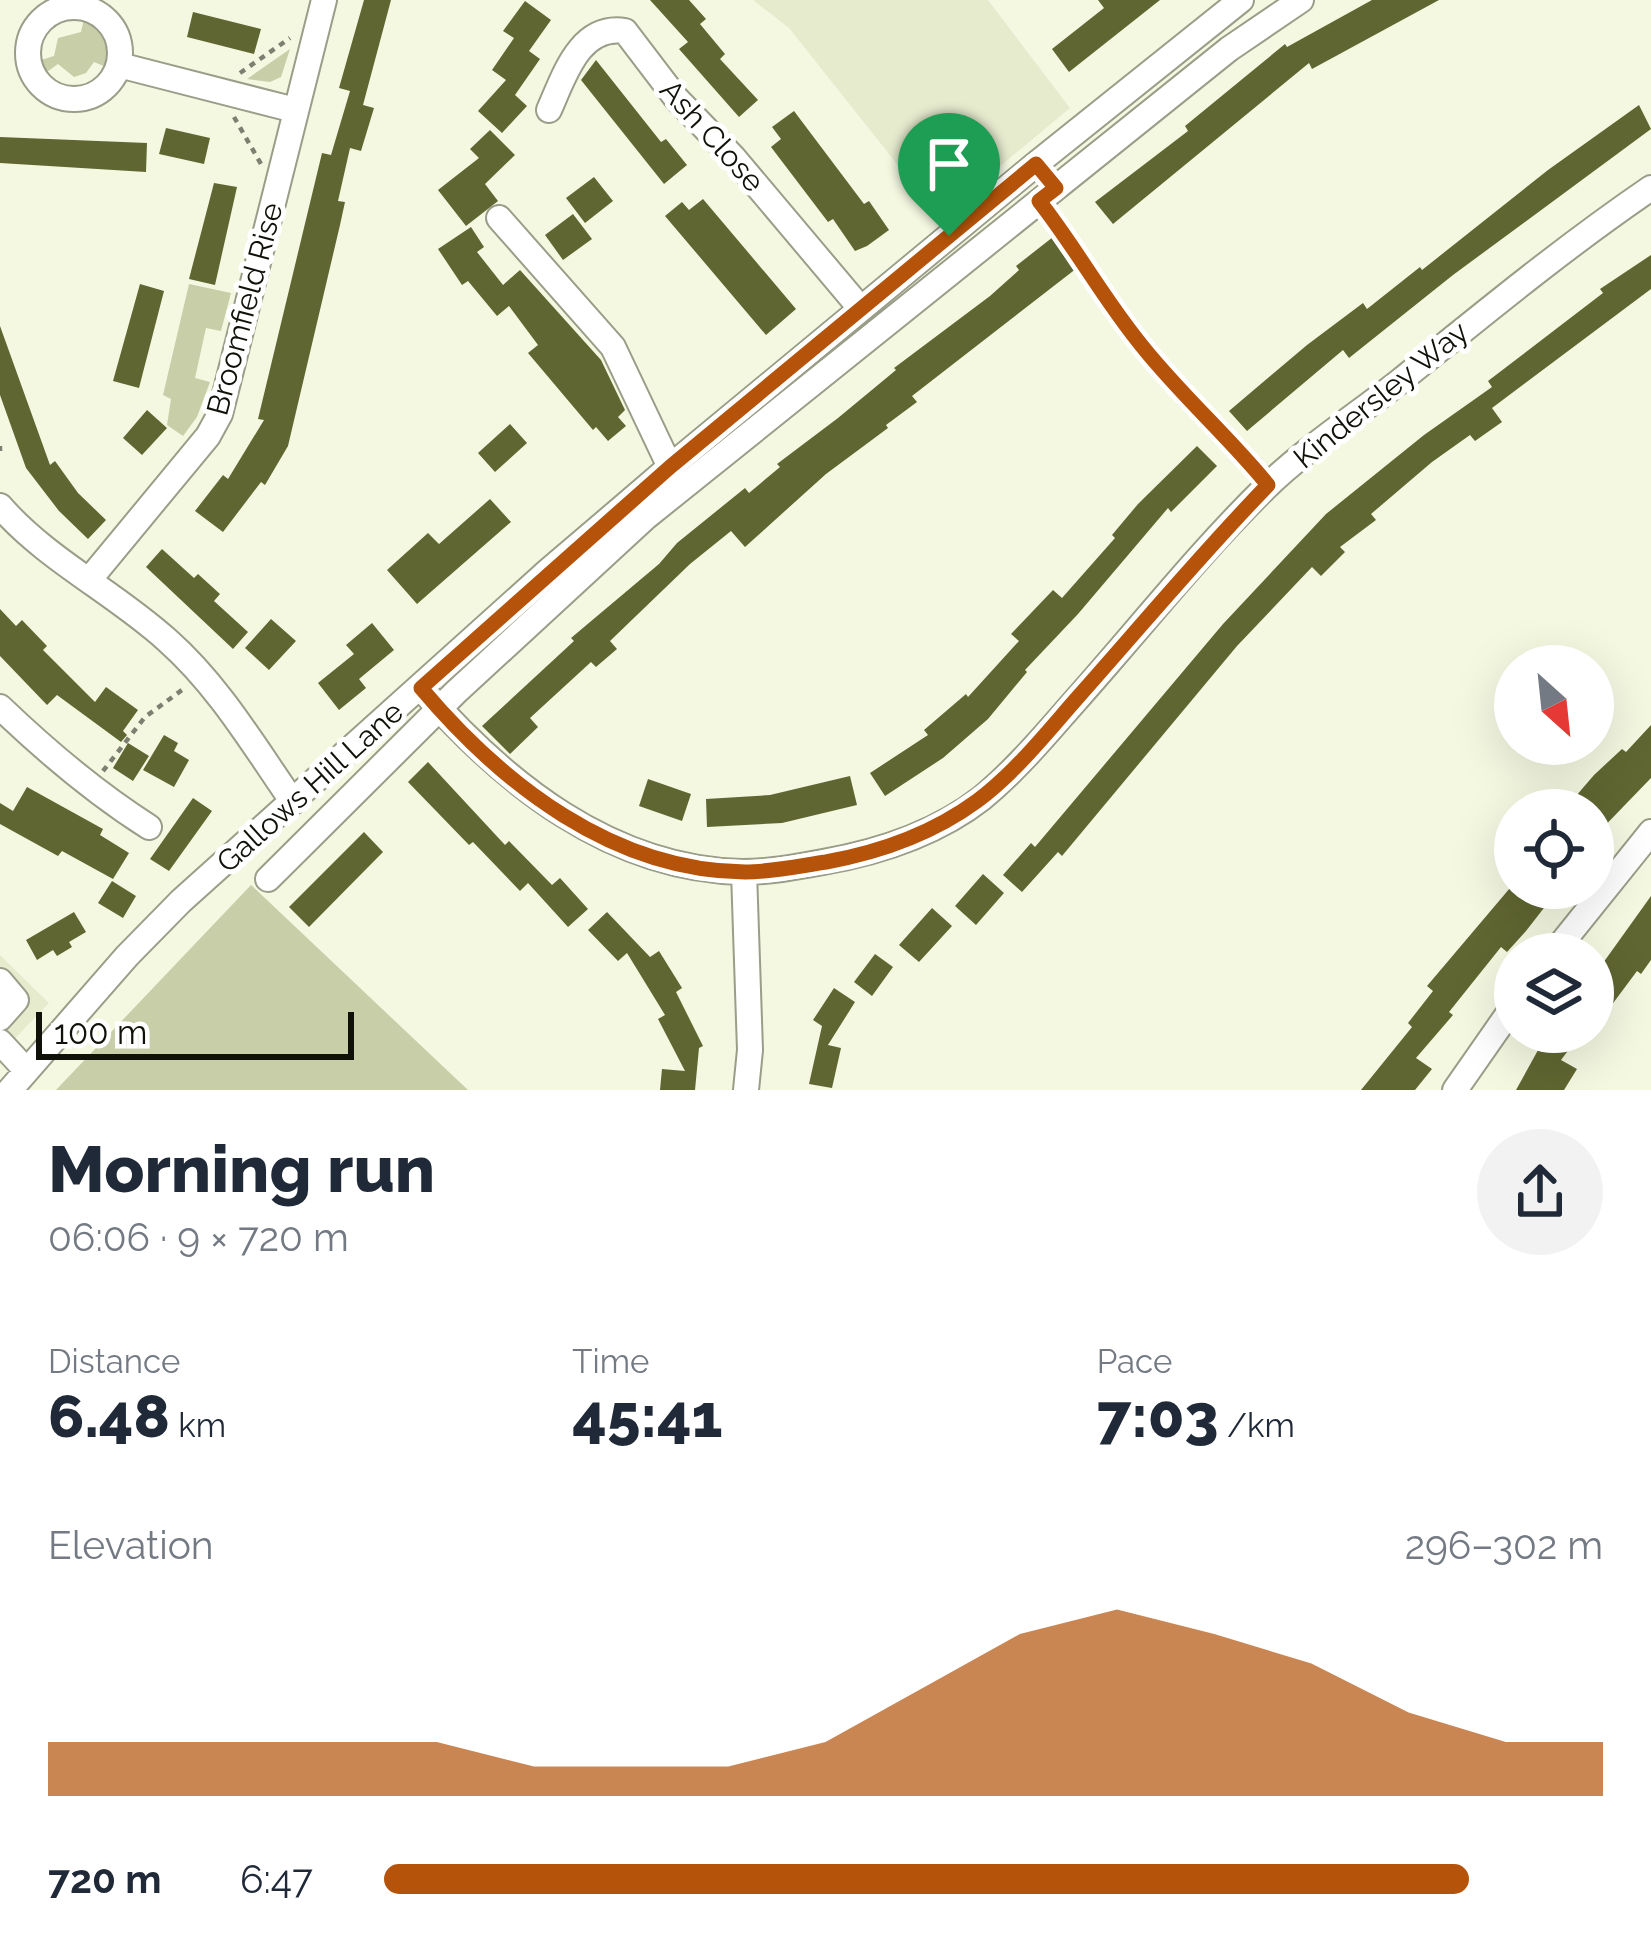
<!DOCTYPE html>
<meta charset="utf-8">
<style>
body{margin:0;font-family:Raleway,sans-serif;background:#f2f2f3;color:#1f2937;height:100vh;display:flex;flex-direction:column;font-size:45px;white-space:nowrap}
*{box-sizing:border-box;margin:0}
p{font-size:39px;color:#747a83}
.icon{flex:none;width:66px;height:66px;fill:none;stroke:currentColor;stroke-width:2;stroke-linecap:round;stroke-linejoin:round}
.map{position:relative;height:1090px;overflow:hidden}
.drawer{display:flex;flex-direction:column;background:#fff;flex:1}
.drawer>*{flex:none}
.needle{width:78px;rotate:153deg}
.tools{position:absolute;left:1494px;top:645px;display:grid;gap:24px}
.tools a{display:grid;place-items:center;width:120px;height:120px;border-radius:50%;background:#fff;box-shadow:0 12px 48px #0002;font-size:60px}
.scale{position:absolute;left:36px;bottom:30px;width:318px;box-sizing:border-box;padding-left:12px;border:6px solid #101109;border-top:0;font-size:33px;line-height:42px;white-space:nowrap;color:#101109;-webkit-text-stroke:9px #fff;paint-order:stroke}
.pin{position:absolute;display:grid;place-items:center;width:102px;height:102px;color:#fff;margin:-123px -51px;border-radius:50% 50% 50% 0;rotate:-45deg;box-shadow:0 0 12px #0007}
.pin .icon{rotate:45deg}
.round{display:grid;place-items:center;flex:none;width:126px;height:126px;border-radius:63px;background:#f2f2f3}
.head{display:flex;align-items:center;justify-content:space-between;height:204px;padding:0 48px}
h1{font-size:66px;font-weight:800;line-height:90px}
.stats{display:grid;grid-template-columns:repeat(3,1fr);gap:18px;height:204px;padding:12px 48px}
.stats div{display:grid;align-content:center}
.stats b{font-size:60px;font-weight:800}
.stats small{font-size:33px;font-weight:400}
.stats p{font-size:33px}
.chart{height:336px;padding:24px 48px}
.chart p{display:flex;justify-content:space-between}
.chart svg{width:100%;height:216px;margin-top:12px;fill:#b45309;opacity:.7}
ul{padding:0 48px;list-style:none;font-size:39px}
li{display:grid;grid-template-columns:192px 144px 1fr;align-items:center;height:90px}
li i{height:30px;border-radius:15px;background:#b45309}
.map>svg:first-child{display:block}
.built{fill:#e7ebce}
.green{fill:#c8cea8}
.building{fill:#606631}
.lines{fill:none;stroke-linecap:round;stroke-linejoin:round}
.minor-casing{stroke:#9a9d88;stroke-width:28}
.path{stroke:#7d8071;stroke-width:4.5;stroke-dasharray:6 6;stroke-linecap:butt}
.minor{stroke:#fff;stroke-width:24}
.route-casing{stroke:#fff;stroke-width:24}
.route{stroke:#b45309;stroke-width:15}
.labels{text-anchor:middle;stroke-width:10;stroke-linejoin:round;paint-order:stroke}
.street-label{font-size:30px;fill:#101109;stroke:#fff}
</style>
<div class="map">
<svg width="1651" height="1090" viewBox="0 0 1651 1090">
<rect width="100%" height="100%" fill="#f4f8e1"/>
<path class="built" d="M753,0H988L1070,108L939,217L789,28Z
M0,955L49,1003L0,1054Z"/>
<path class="green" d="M84,19C104,31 110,44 106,67L94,62L86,73L74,77L58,64L44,74L38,61L54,56L58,38L81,32Z
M290,49L281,77L270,82L247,79Z
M189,284L231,293L221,331L206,328L195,378L210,382L197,417L183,436L167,425L171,399L163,395Z
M251,885L468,1090H56Z"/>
<path class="building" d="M364,0H391L363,105L374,108L361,151L350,148L338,201L345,202L340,225L288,446L265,485L261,482L223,532L195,511L223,475L228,479L264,420L258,419L322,153L331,155L350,91L339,88Z
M650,0H689L706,19L700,24L725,54L720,59L758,100L739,117L679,49L688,42Z
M1098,0H1160L1069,72L1052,49L1104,8Z
M1372,0H1439L1312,69L1309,63L1113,224L1095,202L1188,131L1185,126L1285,44L1287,47Z
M525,1L551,20L529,51L540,59L515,95L527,106L502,133L478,111L506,80L492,70L514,38L503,31Z
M193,12L261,29L254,54L187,37Z
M596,60L661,142L666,139L687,165L664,184L581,80Z
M1639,105L1651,129L1453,275L1349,358L1343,350L1247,431L1229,411L1307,345L1363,303L1367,309L1420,267L1422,270L1548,170Z
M794,111L864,204L869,201L889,230L867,246L855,251L833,219L828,222L771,147L781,139L772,127Z
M166,128L210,138L204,164L159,154Z
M490,130L515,155L485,184L498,201L466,226L438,190L479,158L470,149Z
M0,137L147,143L146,172L0,163Z
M594,177L613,201L585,223L566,198Z
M214,183L237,187L215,285L189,279Z
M703,199L796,309L766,335L665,216L682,202L689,210Z
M573,214L592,239L563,260L545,235Z
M471,227L484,247L477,252L503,285L520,270L601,360L625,410L618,417L626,426L608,441L596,427L593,430L528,353L538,345L509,306L497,316L468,281L462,285L438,249Z
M1053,237L1077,268L912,396L917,402L886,425L888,428L826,474L745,547L731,531L690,564L610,641L617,649L596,667L591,662L530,718L538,727L510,754L482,726L574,641L571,638L659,564L677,543L745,488L749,493L780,467L777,464L838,418L896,370L894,368L990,296L1019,270L1016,266Z
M1651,255V289L1492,408L1502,422L1475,441L1470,435L1432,462L1371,514L1376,520L1340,547L1345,552L1321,576L1312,567L1237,646L1062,856L1058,852L1022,892L1003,875L1031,843L1035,847L1223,624L1326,514L1424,435L1492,387L1488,381L1603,293L1600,289Z
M140,284L164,291L139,388L113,381Z
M0,326L50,465L55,461L78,493L106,520L88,539L59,511L26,468L0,395Z
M147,410L167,428L142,455L123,438Z
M510,424L527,443L495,472L478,453Z
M1197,446L1217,466L1171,512L1168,508L1078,614L1025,670L1027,672L988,719L943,758L885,796L870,773L928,735L924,730L966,694L968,697L1019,641L1011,634L1053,590L1062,598L1115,538L1112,535L1138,504Z
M490,499L511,522L417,604L387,570L428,533L439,544Z
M162,549L194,578L198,574L220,594L214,601L248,632L233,649L146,567Z
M0,609L16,626L22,620L47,646L43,650L95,702L106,687L138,710L123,731L127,735L121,742L57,695L47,705L0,656Z
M271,619L296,641L269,670L245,648Z
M372,623L394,650L359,679L366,688L339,710L318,683L354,654L346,645Z
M1651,725V778L1593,838V810H1578L1570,803L1594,775L1622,749L1626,752Z
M164,735L178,743L174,751L189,760L174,787L143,770Z
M128,743L149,756L133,781L113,768Z
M428,762L505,845L509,841L552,885L560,878L588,909L568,927L528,883L520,891L473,842L469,845L408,782Z
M850,776L857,805L782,823L707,827L706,799L770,795Z
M648,779L691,794L682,821L639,806Z
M27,787L103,829L100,835L129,853L113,879L62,851L58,856L0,824V803L13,811Z
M193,798L212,811L169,871L150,859Z
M364,832L383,852L309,927L289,907Z
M983,874L1004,893L976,925L955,906Z
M112,881L136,896L123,918L98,903Z
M1510,888H1552L1543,900L1547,904L1526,931L1507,952L1501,947L1449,1012L1453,1015L1416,1058L1432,1069L1415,1090H1361L1412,1027L1408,1023L1433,991L1427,986Z
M1651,896V960L1641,974L1637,971L1608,1010L1593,999V977Z
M932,908L952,926L919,962L899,945Z
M74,912L86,932L69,942L72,947L57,956L53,950L37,960L26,940Z
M607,912L650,957L659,951L682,988L676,992L703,1046L699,1048L695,1090H660L662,1069L685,1071L658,1019L665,1015L627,953L618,961L588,930Z
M875,954L893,967L872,996L854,982Z
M834,988L855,1002L828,1045L841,1048L832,1088L809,1084L822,1026L813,1020Z
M1548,1032H1582L1561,1060L1577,1069L1564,1090H1516Z"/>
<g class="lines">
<g class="minor-casing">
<path id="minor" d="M28 53a46 46 0 1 1 92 0a46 46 0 1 1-92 0Z
M119,65L295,110
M549,110C564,77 579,24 625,31L676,98L733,157L861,309
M499,218L613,347L670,467
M0,506C47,560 114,592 167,640C219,686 254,746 293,802
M89,580L208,436L220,414L324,0
M421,688C504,783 610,869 742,872C770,872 796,867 823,862C880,852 936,834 982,798C1017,769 1046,734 1076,700C1139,629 1197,555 1264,489C1304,450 1354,417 1399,382C1482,315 1563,248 1651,188
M0,707C47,752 94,792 149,827
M744,872L750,1050L746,1090
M268,879L456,692L646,517L1229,49L1301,0
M1553,954L1651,832
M0,981L16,1000L0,1018
M0,1042L26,1070
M10,1090L127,956L181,901L547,572L670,467L1036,164L1241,0
M1455,1090L1515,1004"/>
</g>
<path class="path" d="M51,0V1
M240,73L290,38
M234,117L261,164
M1054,220L1143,348L1253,467
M0,446V451
M103,771L145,717L182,690"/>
<use href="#minor" class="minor"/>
</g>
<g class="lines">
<g class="route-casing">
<path id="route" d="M1036,164L1056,188L1039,201C1076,248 1104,300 1142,346C1181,395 1229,437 1268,485C1202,553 1142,625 1079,696C1047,732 1016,772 977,801C932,834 881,852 826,862C799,866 772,872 745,872C613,871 502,784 421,688L670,467Z"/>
</g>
<use href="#route" class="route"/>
</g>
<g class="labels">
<g class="street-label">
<text transform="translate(712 136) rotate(48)" y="10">Ash Close</text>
<text transform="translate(245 309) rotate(-75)" y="10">Broomfield Rise</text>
<text transform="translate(1381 395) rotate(-39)" y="10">Kindersley Way</text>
<text transform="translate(310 787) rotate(-42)" y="10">Gallows Hill Lane</text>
</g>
</g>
</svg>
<div class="tools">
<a><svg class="needle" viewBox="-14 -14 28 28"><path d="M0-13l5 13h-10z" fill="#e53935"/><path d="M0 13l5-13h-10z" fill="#747a83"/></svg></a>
<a><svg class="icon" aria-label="locate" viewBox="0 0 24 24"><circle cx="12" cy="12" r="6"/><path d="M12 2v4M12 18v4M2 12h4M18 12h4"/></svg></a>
<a><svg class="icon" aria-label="layers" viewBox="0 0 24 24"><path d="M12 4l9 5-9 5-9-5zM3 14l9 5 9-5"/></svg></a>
</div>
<div class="scale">100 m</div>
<div class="pin" style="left:949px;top:236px;background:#1e9e55"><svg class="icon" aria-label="arrive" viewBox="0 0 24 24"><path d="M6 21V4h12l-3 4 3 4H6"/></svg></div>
</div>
<section class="drawer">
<div class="head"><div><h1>Morning run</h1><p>06:06 · 9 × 720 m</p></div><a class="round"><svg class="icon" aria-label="share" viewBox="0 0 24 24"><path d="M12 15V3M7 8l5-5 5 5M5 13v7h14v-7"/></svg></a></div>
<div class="stats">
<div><p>Distance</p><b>6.48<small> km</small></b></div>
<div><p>Time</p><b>45:41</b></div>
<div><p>Pace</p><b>7:03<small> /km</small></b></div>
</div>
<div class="chart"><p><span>Elevation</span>296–302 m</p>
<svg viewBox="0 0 160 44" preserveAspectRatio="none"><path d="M0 44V33L10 33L20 33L30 33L40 33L50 38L60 38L70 38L80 33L90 22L100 11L110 6L120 11L130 17L140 27L150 33L160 33V44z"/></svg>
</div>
<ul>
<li><b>720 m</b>6:47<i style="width:89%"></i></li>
</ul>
</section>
